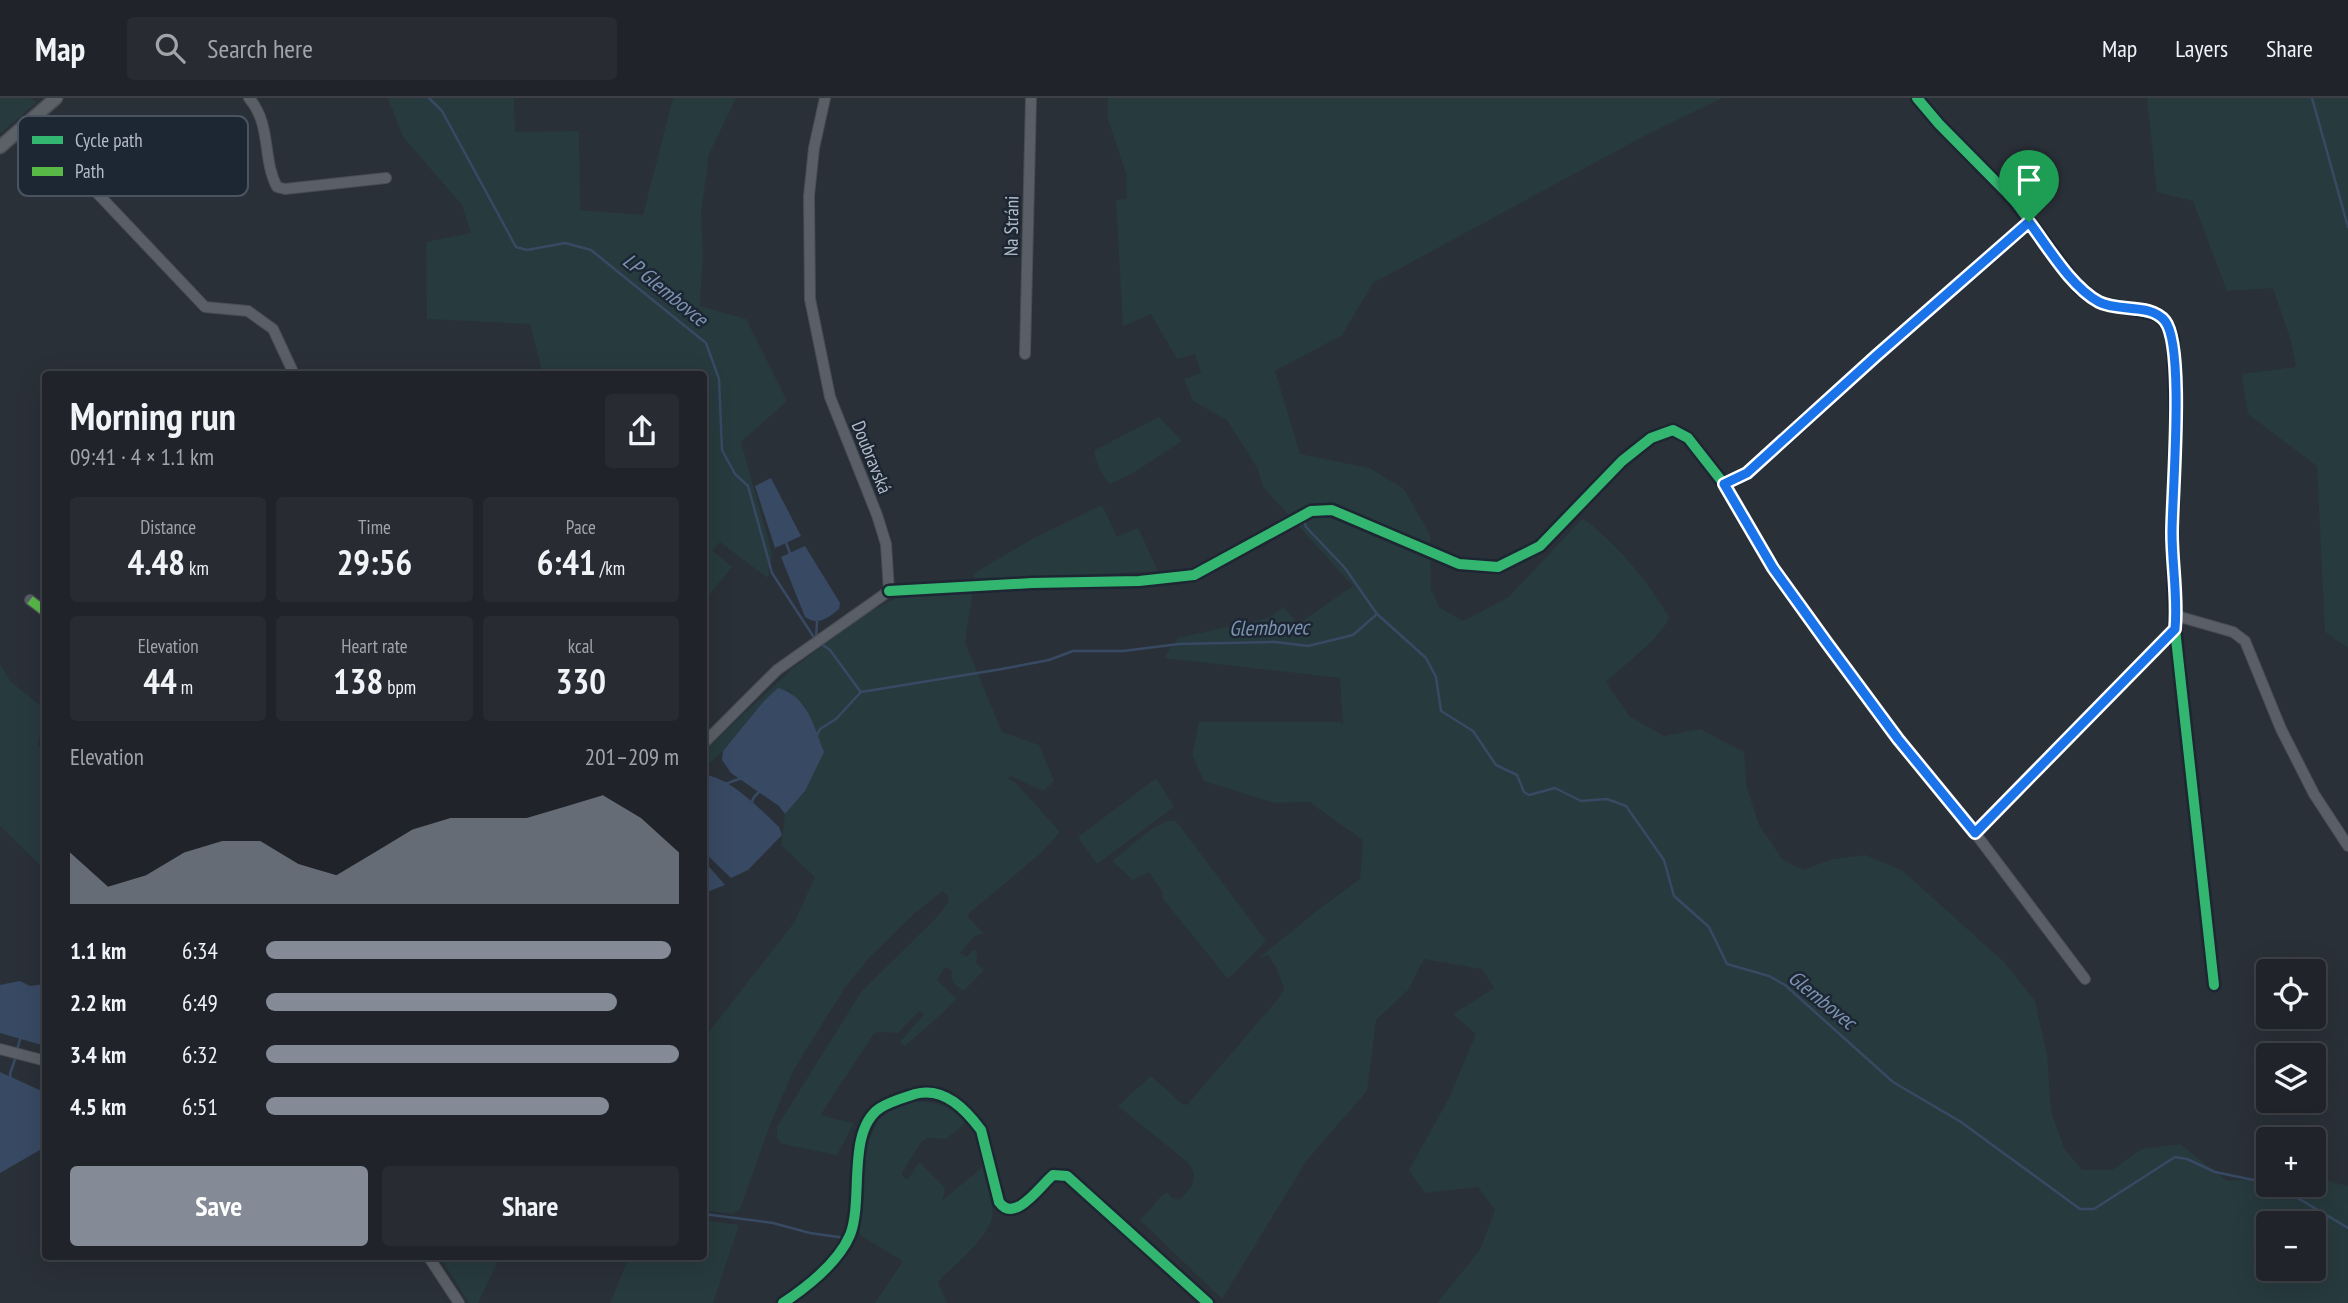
<!DOCTYPE html>
<meta charset="utf-8">
<style>
body{margin:0;font-family:"PT Sans Narrow",sans-serif;background:#282c32;color:#f1f3f6;height:100vh;display:flex;flex-direction:column;font-size:26px;white-space:nowrap}
*{box-sizing:border-box;margin:0}
p{font-size:23px;color:#a2a4a8}
.icon{flex:none;width:38px;height:38px;fill:none;stroke:currentColor;stroke-width:2;stroke-linecap:round;stroke-linejoin:round}
.map{position:relative;flex:1;overflow:hidden}
.drawer{position:absolute;left:42px;top:273px;width:665px;height:889px;display:flex;flex-direction:column;background:#20242a;border-radius:7px;box-shadow:0 7px 28px #0002,0 0 0 2px #3d4147}
.drawer>*{flex:none}
.controls{position:absolute;left:2256px;top:861px;display:grid;gap:14px}
.controls a{display:grid;place-items:center;width:70px;height:70px;border-radius:7px;background:#20242a;box-shadow:0 7px 28px #0002,0 0 0 2px #3d4147;font-size:35px}
.pin{position:absolute;display:grid;place-items:center;width:60px;height:60px;color:#fff;margin:-72px -30px;border-radius:50% 50% 50% 0;rotate:-45deg;box-shadow:0 0 7px #0007}
.pin .icon{rotate:45deg}
.round{display:grid;place-items:center;flex:none;width:74px;height:74px;border-radius:7px;background:#282c32}
.overview{display:flex;align-items:center;justify-content:space-between;height:119px;padding:0 28px}
h1{font-size:38px;font-weight:700;line-height:52px}
.stats{display:grid;grid-template-columns:repeat(3,1fr);gap:10px;height:119px;padding:7px 28px}
.stats div{display:grid;align-content:center;border-radius:7px;background:#282c32;text-align:center}
.stats b{font-size:35px;font-weight:700}
.stats small{font-size:19px;font-weight:400}
.stats p{font-size:19px}
.chart{height:196px;padding:14px 28px}
.chart p{display:flex;justify-content:space-between}
.chart svg{width:100%;height:126px;margin-top:7px;fill:#848b96;opacity:.7}
.action{display:flex;gap:14px;margin-top:auto;padding:14px 28px}
.action a{flex:1;height:80px;border-radius:7px;background:#848b96;color:#fff;font-size:28px;font-weight:700;line-height:80px;text-align:center}
.action a+a{background:#282c32;color:#f1f3f6}
ul{padding:0 28px;list-style:none;font-size:23px}
li{display:grid;grid-template-columns:112px 84px 1fr;align-items:center;height:52px}
li i{height:18px;border-radius:9px;background:#848b96}
header{display:flex;align-items:center;gap:42px;box-sizing:border-box;height:98px;padding:0 35px;background:#20242a;border-bottom:2px solid #3d4147}
header strong{font-size:33px}
nav{display:flex;gap:38px;margin-inline-start:auto;font-size:24px}
.search{width:490px;height:63px;background:#282c32;display:flex;align-items:center;gap:18px;box-sizing:border-box;padding:0 24px;border-radius:7px;color:#a2a4a8;font-size:26px}
.map>svg:first-child{display:block}
.green{fill:#273a3e;fill-rule:evenodd}
.water{fill:#384963}
.lines{fill:none;stroke-linecap:round;stroke-linejoin:round}
.stream{stroke:#384963;stroke-width:2.5}
.minor-casing{stroke:#484c53;stroke-width:12}
.major-casing{stroke:#484c55;stroke-width:15}
.minor{stroke:#5a5e66;stroke-width:10}
.major{stroke:#5c6168;stroke-width:12}
.quiet{stroke:#58b947;stroke-width:9;stroke-dasharray:18 9;stroke-linecap:butt}
.cycleway-casing{stroke:#1d2633;stroke-width:15}
.cycleway{stroke:#33b770;stroke-width:10}
.route-casing{stroke:#fff;stroke-width:14}
.route{stroke:#1a73e8;stroke-width:9}
.labels{text-anchor:middle;stroke-width:5;stroke-linejoin:round;paint-order:stroke}
.street-label{font-size:19px;fill:#b4bcc9;stroke:#1d2633}
.water-label{font-size:21px;font-style:italic;fill:#7c92b1;stroke:#1d2633}
.key{fill:#1d2633;stroke:#4a5360;stroke-width:2}
.key-label{font-size:19px;fill:#b4bcc9}
</style>
<header>
<strong>Map</strong>
<div class="search"><svg class="icon" aria-label="search" viewBox="0 0 24 24"><circle cx="10" cy="10" r="6"/><path d="M15 15l6 6"/></svg>Search here</div>
<nav><a>Map</a><a>Layers</a><a>Share</a></nav>
</header>
<div class="map">
<svg width="2348" height="1205" viewBox="0 0 2348 1205">
<rect width="100%" height="100%" fill="#2a3038"/>
<path class="green" d="M0,0H29L37,4L0,36Z
M388,0H514L515,34L579,33L580,112L643,117L673,0H736L709,56L701,115L703,156L700,208L746,221L787,303L741,344L772,456L768,480L720,444L712,452L732,469L704,503V276H543L530,226L427,221L426,144L471,135L462,107L403,39Z
M1108,0H1722L1644,38L1373,185L1342,237L1275,273L1300,356L1369,370L1404,391L1430,437L1431,491L1439,509L1463,523L1509,499L1582,421L1587,423C1620,450 1647,482 1669,519C1666,535 1620,571 1606,584L1629,618L1664,638L1700,631L1744,654L1747,690L1759,727L1782,761L1803,772L1832,761L1866,757L1903,773L2005,865L2035,903L2047,957L2051,1014L2064,1050L2082,1072H2112L2142,1051L2180,1046L2227,1083L2268,1080V1087H2314V1079L2348,1088V1205H1437L1480,1152L1495,1112L1478,1089L1425,1095L1409,1072L1449,1000L1476,936L1453,916L1494,890L1482,871L1424,861L1408,892L1376,922L1367,993L1307,1062L1222,1201L1139,1121C1152,1115 1155,1101 1167,1094L1172,1100L1179,1102C1193,1091 1200,1077 1186,1063L1118,1008L1151,978L1181,1005L1187,1007L1279,900L1284,891L1277,871L1268,857L1259,860L1319,811L1360,781L1363,742L1309,704L1274,705L1204,683L1192,657L1199,624H1341L1343,628L1340,580L1164,560L1178,540L1268,520L1284,509L1298,526L1353,488L1263,389L1258,371L1227,322L1193,303L1184,281L1201,275L1195,256L1177,261L1151,216L1123,228L1116,102L1127,101L1126,75L1108,21ZM2268,1125H2314V1171H2268Z
M2147,0H2348V550L2325,534L2317,368L2248,316L2242,276L2296,269L2291,243L2273,190L2227,193L2193,103L2157,94Z
M1159,319L1182,343L1133,375L1110,386C1103,378 1093,363 1095,352Z
M1102,407L1117,439L1138,430L1158,473L975,482L973,476L1032,441Z
M972,496L965,545L1002,634L1039,647L1054,683L1043,693L1011,678L1007,680L1016,685L1060,734L1041,755L969,815L968,819L984,836L976,837L960,855L967,859L973,852L977,854L976,865L984,872L963,893C955,886 950,884 952,872L945,869L937,882L956,900L948,910L905,948L900,944L924,916L919,913L898,935L878,934L874,936L821,1016L822,1018L854,1025L837,1057L783,1046L777,1041V1029L861,894L935,821L949,803L948,798L943,793L915,815L869,860L846,888L794,971L768,1032L740,1111L732,1116L704,1112V940L794,825L815,779L781,747L785,716L805,693L806,609L788,592L763,604L723,653L704,671V653L792,571L866,515L899,499Z
M0,566L11,584L45,611V620L37,647L45,655V772L0,728Z
M1157,681L1174,709L1097,766L1078,739L1151,684Z
M1168,723H1174L1179,727L1266,843L1228,881L1163,801V795L1149,774L1133,782L1112,763L1154,729Z
M916,1003C937,1005 953,1007 965,1025L946,1041L928,1040L922,1043L902,1075L904,1081H908L919,1064L944,1089L945,1093L942,1103L986,1066C989,1079 996,1115 990,1126C979,1148 955,1166 938,1184L947,1205H875L903,1163L861,1138L859,1134L866,1049L878,1022L891,1012Z
M704,1122L739,1127L713,1205H610L629,1159L704,1158Z
M440,1159H500L478,1205H469Z"/>
<path class="water" d="M771,380L801,438L775,450L755,388Z
M805,448L840,505L839,511C828,520 818,528 805,519L781,459Z
M778,590C808,598 814,629 824,654L805,693L785,716L779,708L731,675L722,662L723,653L763,604Z
M704,677C730,679 760,711 779,729L782,737L748,772L731,780L704,754Z
M704,763L725,787L704,795Z
M20,883L30,888L45,886V948L0,935V887Z
M0,974L46,995L45,1049L0,1075Z"/>
<g class="lines">
<path class="stream" d="M429,0L442,13L516,149L527,152L565,145L591,152L706,245L719,281L722,352L735,376L748,388L772,475L815,541
M2312,0L2348,129
M1303,420L1306,429L1345,470L1377,516
M786,445L791,458
M816,541L817,523
M820,545L830,552L860,593
M817,637L820,631L836,621L861,594L1002,571L1049,562L1073,553H1123L1179,546L1275,544L1308,548L1353,537L1377,516L1426,560L1436,579L1441,613L1473,633L1496,667L1517,677L1524,694L1529,697L1555,690L1581,703L1607,701L1626,708L1664,762L1674,798L1709,829L1727,866L1769,878L1785,887L1893,984L1961,1024L2080,1111H2094L2175,1059L2187,1061L2215,1074L2268,1085
M725,686L742,680
M751,706L754,699L761,692
M17,952L20,941
M11,982L10,976L16,958
M2276,1087L2348,1130
M704,1116L773,1125L810,1135L845,1140"/>
<g class="minor-casing">
<path id="minor" d="M249,0C272,27 262,61 277,89L285,91L386,80
M1917,0L1939,26L2014,102L2079,190L2101,205L2159,217L2169,230L2173,240L2176,324L2172,435L2175,531L2214,887
M19,32L81,78L205,209L248,213L273,231L294,276
M1025,256L1031,0
M1724,386L1773,470L1827,545L1898,641L1975,735L2085,881
M889,493L1032,485L1139,483L1194,477L1311,413L1332,412L1459,466L1498,469L1540,448L1622,363L1651,340L1673,332L1688,340L1724,386L1747,375L1876,258L2029,124
M30,502L46,514
M2177,518L2233,534L2245,543L2281,631L2314,696L2348,748
M704,645L777,572L889,493L886,446L877,417L830,299L810,201L809,98L814,50L825,0
M1975,735L2175,531
M0,951L46,963
M428,1158L459,1205
M783,1205C807,1189 838,1165 850,1137C864,1102 846,1033 880,1010C891,1003 903,1000 915,996C944,988 966,1012 981,1032L999,1104C1015,1126 1040,1088 1053,1077L1067,1078L1208,1205"/>
</g>
<g class="major-casing">
<path id="major" d="M0,49L56,0"/>
</g>
<use href="#minor" class="minor"/>
<use href="#major" class="major"/>
<path class="quiet" d="M30,502L46,514"/>
<g class="cycleway-casing">
<path id="cycleway" d="M1917,0L1939,26L2014,102L2079,190L2101,205L2159,217L2169,230L2173,240L2176,324L2172,435L2175,531L2214,887
M889,493L1032,485L1139,483L1194,477L1311,413L1332,412L1459,466L1498,469L1540,448L1622,363L1651,340L1673,332L1688,340L1724,386L1747,375L1876,258L2029,124
M783,1205C807,1189 838,1165 850,1137C864,1102 846,1033 880,1010C891,1003 903,1000 915,996C944,988 966,1012 981,1032L999,1104C1015,1126 1040,1088 1053,1077L1067,1078L1208,1205"/>
</g>
<use href="#cycleway" class="cycleway"/>
</g>
<g class="lines">
<g class="route-casing">
<path id="route" d="M2029,124C2048,149 2071,189 2099,204C2118,214 2151,205 2165,223C2185,248 2172,396 2172,435C2172,467 2178,499 2175,531L1975,735L1898,641L1827,545L1773,470L1724,386L1747,375L1876,258Z"/>
</g>
<use href="#route" class="route"/>
</g>
<g class="labels">
<g class="street-label">
<text transform="translate(1011 128) rotate(-89)" y="7">Na Stráni</text>
<text transform="translate(872 359) rotate(68)" y="7">Doubravská</text>
</g>
<g class="water-label">
<text transform="translate(665 192) rotate(39)" y="7">LP Glembovce</text>
<text transform="translate(1269 530) rotate(-1)" y="7">Glembovec</text>
<text transform="translate(1822 902) rotate(39)" y="7">Glembovec</text>
</g>
</g>
<rect x="18" y="18" width="230" height="80" rx="10" class="key"/>
<rect x="32" y="38" width="31" height="8" fill="#33b770"/>
<rect x="32" y="69" width="31" height="9" fill="#58b947"/>
<g class="key-label">
<text x="75" y="49">Cycle path</text>
<text x="75" y="80">Path</text>
</g>
</svg>
<div class="controls">
<a><svg class="icon" aria-label="locate" viewBox="0 0 24 24"><circle cx="12" cy="12" r="6"/><path d="M12 2v4M12 18v4M2 12h4M18 12h4"/></svg></a>
<a><svg class="icon" aria-label="layers" viewBox="0 0 24 24"><path d="M12 4l9 5-9 5-9-5zM3 14l9 5 9-5"/></svg></a>
<a>+</a>
<a>−</a>
</div>
<div class="pin" style="left:2029px;top:124px;background:#1e9e55"><svg class="icon" aria-label="arrive" viewBox="0 0 24 24"><path d="M6 21V4h12l-3 4 3 4H6"/></svg></div>
<section class="drawer">
<div class="overview"><div><h1>Morning run</h1><p>09:41 · 4 × 1.1 km</p></div><a class="round"><svg class="icon" aria-label="share" viewBox="0 0 24 24"><path d="M12 15V3M7 8l5-5 5 5M5 13v7h14v-7"/></svg></a></div>
<div class="stats">
<div><p>Distance</p><b>4.48<small> km</small></b></div>
<div><p>Time</p><b>29:56</b></div>
<div><p>Pace</p><b>6:41<small> /km</small></b></div>
</div>
<div class="stats">
<div><p>Elevation</p><b>44<small> m</small></b></div>
<div><p>Heart rate</p><b>138<small> bpm</small></b></div>
<div><p>kcal</p><b>330</b></div>
</div>
<div class="chart"><p><span>Elevation</span>201–209 m</p>
<svg viewBox="0 0 160 44" preserveAspectRatio="none"><path d="M0 44V26L10 38L20 34L30 26L40 22L50 22L60 30L70 34L80 26L90 18L100 14L110 14L120 14L130 10L140 6L150 14L160 26V44z"/></svg>
</div>
<ul>
<li><b>1.1 km</b>6:34<i style="width:98%"></i></li>
<li><b>2.2 km</b>6:49<i style="width:85%"></i></li>
<li><b>3.4 km</b>6:32<i style="width:100%"></i></li>
<li><b>4.5 km</b>6:51<i style="width:83%"></i></li>
</ul>
<div class="action"><a>Save</a><a>Share</a></div>
</section>
</div>
